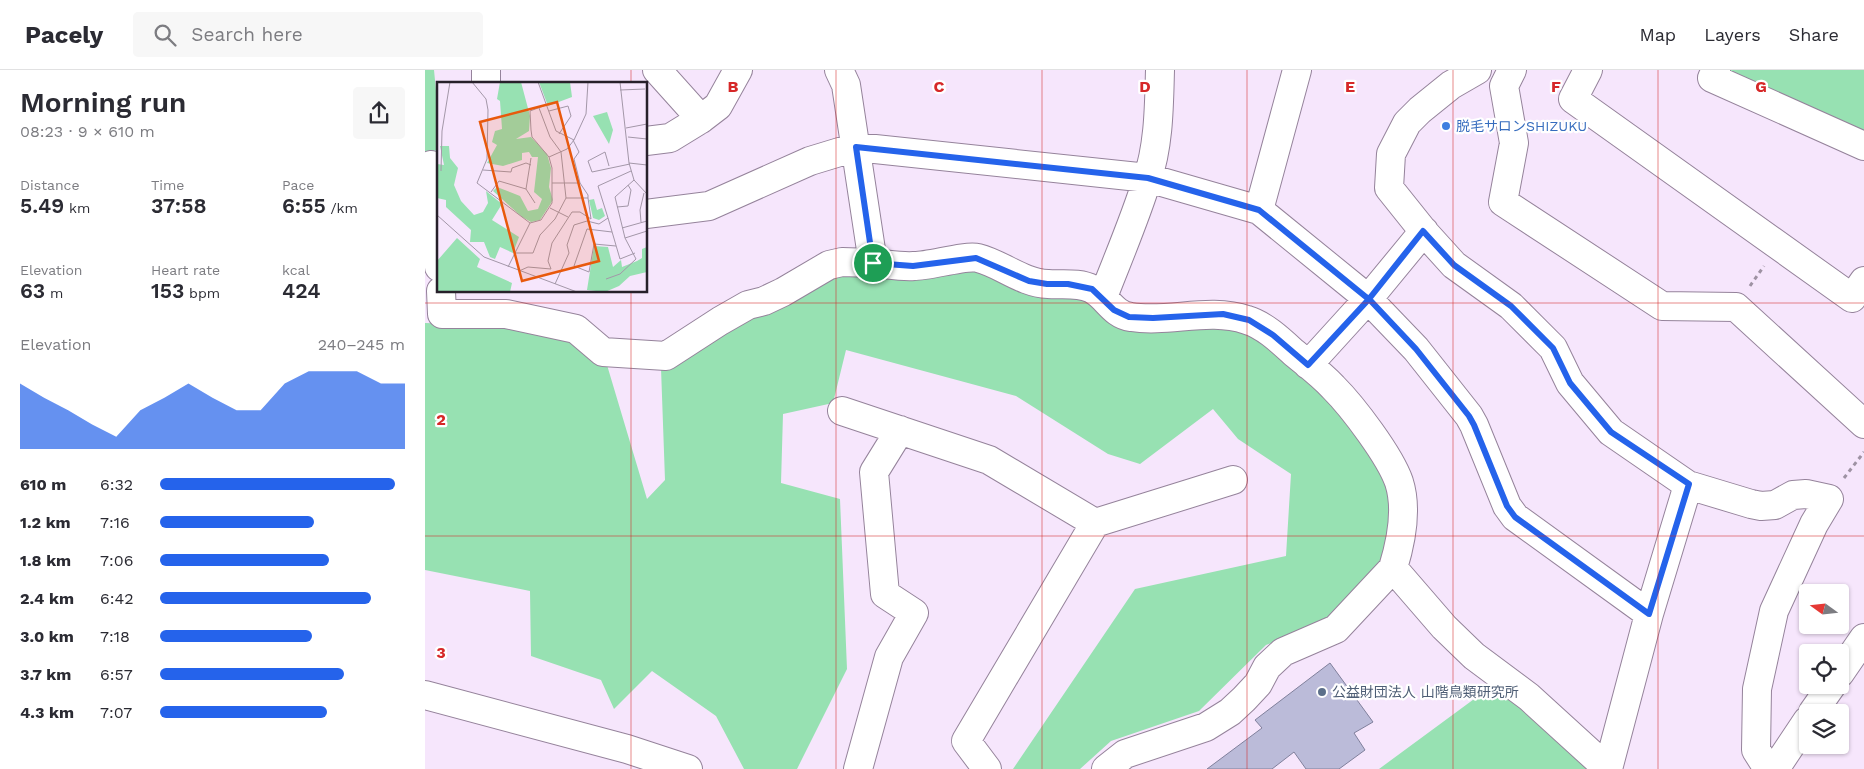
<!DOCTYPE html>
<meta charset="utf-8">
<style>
body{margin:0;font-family:"Work Sans","Noto Sans JP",sans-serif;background:#f7f7f7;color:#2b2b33;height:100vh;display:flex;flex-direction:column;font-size:19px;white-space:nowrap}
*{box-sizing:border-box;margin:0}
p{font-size:16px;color:#7c7c81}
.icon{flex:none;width:28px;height:28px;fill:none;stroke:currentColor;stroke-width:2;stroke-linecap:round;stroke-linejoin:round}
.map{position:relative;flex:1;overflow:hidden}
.panel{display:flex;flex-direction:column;background:#fff;width:425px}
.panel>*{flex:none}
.needle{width:32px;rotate:285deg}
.fabs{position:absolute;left:1374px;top:514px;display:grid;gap:10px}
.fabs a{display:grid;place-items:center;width:50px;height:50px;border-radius:5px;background:#fff;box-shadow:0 1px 4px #0004;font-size:25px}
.pin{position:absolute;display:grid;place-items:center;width:42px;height:42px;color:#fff;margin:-21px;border:2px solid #fff;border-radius:50%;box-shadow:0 1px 5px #0007}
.round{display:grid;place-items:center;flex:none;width:52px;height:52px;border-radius:5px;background:#f7f7f7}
.headline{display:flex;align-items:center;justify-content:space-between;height:85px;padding:0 20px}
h1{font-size:28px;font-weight:600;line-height:38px}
.stats{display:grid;grid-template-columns:repeat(3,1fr);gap:8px;height:85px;padding:5px 20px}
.stats div{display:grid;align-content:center}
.stats b{font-size:21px;font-weight:600}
.stats small{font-size:14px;font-weight:400}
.stats p{font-size:14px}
.chart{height:140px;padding:10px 20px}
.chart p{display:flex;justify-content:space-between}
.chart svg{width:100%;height:90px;margin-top:5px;fill:#2563eb;opacity:.7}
ul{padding:0 20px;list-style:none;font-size:16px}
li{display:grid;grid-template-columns:80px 60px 1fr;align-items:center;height:38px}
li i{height:12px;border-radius:6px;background:#2563eb}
header{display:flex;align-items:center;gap:30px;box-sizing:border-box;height:70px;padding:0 25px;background:#fff;border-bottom:1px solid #e1e1e2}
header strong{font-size:24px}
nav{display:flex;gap:28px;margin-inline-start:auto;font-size:18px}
.search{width:350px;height:45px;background:#f7f7f7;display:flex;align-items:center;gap:12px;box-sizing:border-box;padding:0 18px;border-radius:5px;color:#7c7c81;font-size:19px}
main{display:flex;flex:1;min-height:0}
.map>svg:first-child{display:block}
.green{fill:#97e1b2}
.building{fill:#bbbbd9;stroke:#80809c}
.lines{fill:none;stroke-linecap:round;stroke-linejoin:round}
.minor-casing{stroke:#95839b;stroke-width:30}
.tertiary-casing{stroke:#95839b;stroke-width:30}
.path{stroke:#9e92a3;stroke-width:3;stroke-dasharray:4 4;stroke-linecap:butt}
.minor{stroke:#fff;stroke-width:28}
.tertiary{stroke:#fff;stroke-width:28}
.route-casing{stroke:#fff;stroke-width:10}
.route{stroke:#2563eb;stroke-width:6}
.grid{fill:none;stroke:#d62828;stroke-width:1;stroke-opacity:0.55}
.shop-dot{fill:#3f7fe0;stroke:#fff;stroke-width:2}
.service-dot{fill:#5c6f8a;stroke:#fff;stroke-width:2}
.labels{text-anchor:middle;stroke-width:4.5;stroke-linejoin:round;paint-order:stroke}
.shop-label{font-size:14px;fill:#366cbe;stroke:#fff;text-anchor:start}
.service-label{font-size:14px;fill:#4e5e75;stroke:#fff;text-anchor:start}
.inset-road{fill:none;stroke:#a397a8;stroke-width:1}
.view{fill:#e8590c;fill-opacity:0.15;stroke:#e8590c;stroke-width:2.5}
.inset-edge{fill:none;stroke:#27202a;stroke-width:2.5}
.grid-label{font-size:16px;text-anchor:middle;font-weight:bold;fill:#d62828;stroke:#fff;stroke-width:4.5;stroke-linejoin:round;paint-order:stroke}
</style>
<header>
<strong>Pacely</strong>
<div class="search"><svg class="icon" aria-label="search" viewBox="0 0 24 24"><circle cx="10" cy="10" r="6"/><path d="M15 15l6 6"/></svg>Search here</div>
<nav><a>Map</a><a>Layers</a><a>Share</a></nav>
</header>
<main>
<section class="panel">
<div class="headline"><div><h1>Morning run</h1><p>08:23 · 9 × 610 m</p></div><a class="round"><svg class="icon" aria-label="share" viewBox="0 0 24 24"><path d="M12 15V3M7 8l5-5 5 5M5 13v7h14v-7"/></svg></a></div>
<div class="stats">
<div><p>Distance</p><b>5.49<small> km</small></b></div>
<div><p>Time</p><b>37:58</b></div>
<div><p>Pace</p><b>6:55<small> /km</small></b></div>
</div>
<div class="stats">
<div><p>Elevation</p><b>63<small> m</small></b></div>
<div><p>Heart rate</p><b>153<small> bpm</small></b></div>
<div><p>kcal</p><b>424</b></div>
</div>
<div class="chart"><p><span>Elevation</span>240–245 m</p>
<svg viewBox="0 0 160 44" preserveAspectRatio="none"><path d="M0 44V12L10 19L20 25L30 32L40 38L50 25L60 19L70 12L80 19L90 25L100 25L110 12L120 6L130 6L140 6L150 12L160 12V44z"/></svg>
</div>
<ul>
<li><b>610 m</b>6:32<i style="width:96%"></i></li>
<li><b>1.2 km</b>7:16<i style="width:63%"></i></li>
<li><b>1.8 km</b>7:06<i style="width:69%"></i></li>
<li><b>2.4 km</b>6:42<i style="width:86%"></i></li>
<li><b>3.0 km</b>7:18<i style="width:62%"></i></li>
<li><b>3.7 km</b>6:57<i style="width:75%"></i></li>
<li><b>4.3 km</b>7:07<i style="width:68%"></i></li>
</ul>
</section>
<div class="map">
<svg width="1439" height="699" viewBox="0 0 1439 699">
<rect width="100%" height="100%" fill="#f6e6fc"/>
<path class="green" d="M0,0H9L14,52V80L0,82Z
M1306,0H1439V67L1303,7Z
M548,196L601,218L823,258L902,322L963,408L969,443L958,492L899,553L841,575L774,641L686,671L655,699H588L710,519L861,486L866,404L813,369L788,339L715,394L683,384L591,326L421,280L408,333L358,344L356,413L415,429L422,599L372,699H319L291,646L227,601L189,639L176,610L106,586L105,521L0,500V253L61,255L141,268L182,295L222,429L240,410L236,298L416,200Z
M1075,620L1132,667L1149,687L1164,699H954L1060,621Z"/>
<path class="building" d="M905,593L948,652L929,663L940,680L914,699H881L869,682L847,699H782L837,658L830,650Z"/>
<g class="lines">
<g class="minor-casing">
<path id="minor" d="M61,0V14
M232,0L276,49
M1052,0L1026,15L995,40L982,53L966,84L964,118L1000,163L1029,195L1086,236L1128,278L1145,313L1186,362L1263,415L1326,434L1336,436L1350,435L1368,425L1381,424L1404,429L1389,454L1349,541L1332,619L1331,680L1343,699
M1087,0L1079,16L1089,73L1078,132L1237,236L1311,237L1439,354
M1163,0L1148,29L1427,228L1439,211
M1291,0L1287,8L1439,76
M221,71L245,68L276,49L293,36L313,0
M6,95L14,197
M834,140L872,0
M221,144L284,136L385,91L431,77L723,108L834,140L941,227L991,279L1044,346L1049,355L1082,436L1090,447L1224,544L1183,699L1104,627L1049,586L1019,557L968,498C976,472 983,440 974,412C965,386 928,337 908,317C896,304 881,293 868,282C855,270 839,255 822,250C784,237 745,253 706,247C688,245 682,227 667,219C654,212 637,215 623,214C597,213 577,194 553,188C540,185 505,196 489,196C476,197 461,194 448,193L421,15L414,0
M16,221L17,244H81L151,259L178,282L241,286L295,251L323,235L339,231L358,222L404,195L417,192L448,193
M678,227C693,188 710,149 722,110C734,75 734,36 735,0
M883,295L943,229L999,161
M417,341L564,390L670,453L541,671L562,699
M670,453L808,410
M1224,544L1263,415
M0,625L202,679L263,699
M433,699L464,587L489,543L460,524L449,402L475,360
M681,699L700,684L781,657L805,642L819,629L833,614L842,597L858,582L911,559L968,498"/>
</g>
<g class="tertiary-casing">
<path id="tertiary" d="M1415,603L1439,568
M1388,642L1407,615
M1350,699L1382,651"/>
</g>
<path class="path" d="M1325,216L1339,196
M1419,408L1439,382"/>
<use href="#minor" class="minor"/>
<use href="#tertiary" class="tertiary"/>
</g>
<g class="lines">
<g class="route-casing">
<path id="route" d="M448,193L488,196L551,188L604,211L622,214H643L667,219L689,240L704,247L728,248L798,244L824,250L848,265L883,295L944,229L998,161L1029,195L1086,236L1128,278L1145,313L1186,362L1264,414L1224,544L1090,447L1082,436L1049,355L1044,346L991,279L944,229L941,227L834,140L723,108L431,77L448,193"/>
</g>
<use href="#route" class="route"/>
</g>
<path class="grid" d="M206,0V14M411,0V699M617,0V699M822,0V699M1028,0V699M1233,0V699M206,221V699M0,233H1439M0,466H1439"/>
<circle class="shop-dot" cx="1021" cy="56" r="5"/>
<circle class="service-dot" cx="897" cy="622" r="5"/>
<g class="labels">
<g class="shop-label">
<text x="1031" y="61">脱毛サロンSHIZUKU</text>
</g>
<g class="service-label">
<text x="907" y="627">公益財団法人 山階鳥類研究所</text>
</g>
</g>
<g transform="translate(12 12)">
<rect width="210" height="210" fill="#f6e6fc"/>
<path d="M63,0H84L93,34L92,49L79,57L94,55L110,72L114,86L112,105L116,118L103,138L94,140L85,135L56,109L60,105L83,114L91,129L101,127L105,117L97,110L101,75H95L92,70L85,71V78L66,84L50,81L60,63L55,60L58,49L65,47L63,19L60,17ZM102,0H133L135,15L111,24ZM170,30L176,48L172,62L156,34ZM3,64H12L13,76L21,86L17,103L24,119L37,133L46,130L51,121L49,109L65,122L55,138L82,155L76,171L63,165L58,177L53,175L47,160H33L34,148L9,125V118L0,116V82L7,83ZM157,117L160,128L165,126L168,134L162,138L156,136L152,118ZM20,156L43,177L40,185L75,201L73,210H0V179ZM157,164L171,165L176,185L184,178L185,185L200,179L205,176V167L210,165V190L193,194L182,204L168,210L150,208Z" fill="#97e1b2"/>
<path class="inset-road" d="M35,0L49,17L51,28L50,77L40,101L93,141M101,0L119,49L137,58M183,0L192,81M183,8L208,7M109,23L93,29L94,48L95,55L112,75M112,29L131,24L134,34L122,52M189,46L210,42M191,55L210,57M136,58L142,70L137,77L143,101M172,84L168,70L151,79L155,90L193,82M46,88L74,90L75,86L89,81L94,83M4,89L5,49L13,0M197,98L210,112M115,101H143L151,113V116H129M89,107L98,121M54,110L62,99L89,107L94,76M180,125L191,124L194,108L191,103M113,126L131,135M0,133L47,175L140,210M171,136L161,104L194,89M204,140L203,128L207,111M185,146L210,139M175,150L150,147L137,184L152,190L157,162L179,164M188,156L210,149M77,171H96L103,153L118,137L129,116L124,70L113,55L102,26M71,185L93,141L104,138L115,121V86L112,75L130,67L137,58L149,32L151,0M114,187L111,179L115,161L135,130H143L154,137L151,116M82,189L91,185L114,187M169,197L183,192L199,177L188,156L178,115L197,98L192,81L210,83M118,202L132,171L130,163L137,143L150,139L162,142L171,136L183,177L198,171"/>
<path class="view" d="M120,20L162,179L85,199L43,40Z"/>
<rect width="210" height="210" class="inset-edge"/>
</g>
<g class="grid-label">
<text x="308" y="22">B</text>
<text x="514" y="22">C</text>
<text x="720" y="22">D</text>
<text x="925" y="22">E</text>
<text x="1131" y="22">F</text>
<text x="1336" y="22">G</text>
<text x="16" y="355">2</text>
<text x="16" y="588">3</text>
</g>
</svg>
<div class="fabs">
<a><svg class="needle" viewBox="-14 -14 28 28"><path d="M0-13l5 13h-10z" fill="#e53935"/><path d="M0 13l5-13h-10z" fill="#7c7c81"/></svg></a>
<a><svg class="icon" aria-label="locate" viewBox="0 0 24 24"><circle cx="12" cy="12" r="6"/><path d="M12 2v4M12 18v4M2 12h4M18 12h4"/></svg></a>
<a><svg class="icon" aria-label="layers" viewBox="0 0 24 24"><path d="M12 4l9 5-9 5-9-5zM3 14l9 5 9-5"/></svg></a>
</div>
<div class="pin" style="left:448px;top:193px;background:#1e9e55"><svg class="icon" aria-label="arrive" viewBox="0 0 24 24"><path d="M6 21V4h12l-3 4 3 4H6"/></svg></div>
</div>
</main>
